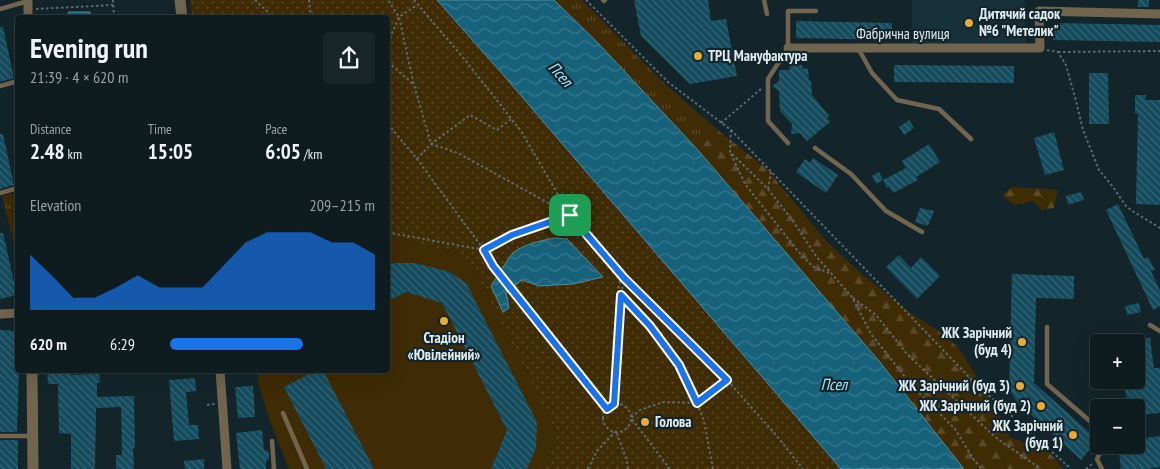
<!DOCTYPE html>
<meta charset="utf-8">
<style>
body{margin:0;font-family:"PT Sans Narrow",sans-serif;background:#172529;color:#f1f3f6;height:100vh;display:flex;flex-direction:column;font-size:19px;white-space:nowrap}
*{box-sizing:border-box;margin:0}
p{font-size:16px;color:#9ba1a5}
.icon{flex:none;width:28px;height:28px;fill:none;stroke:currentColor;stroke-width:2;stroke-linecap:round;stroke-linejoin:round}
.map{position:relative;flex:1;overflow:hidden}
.sheet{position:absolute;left:15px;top:15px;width:375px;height:358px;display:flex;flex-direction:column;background:#0e1c20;border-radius:5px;box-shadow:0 5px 20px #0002,0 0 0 1px #2e3a3e}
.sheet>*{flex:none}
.controls{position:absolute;left:1090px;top:334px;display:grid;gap:10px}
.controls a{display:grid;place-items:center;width:55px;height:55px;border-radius:5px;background:#0e1c20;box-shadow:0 5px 20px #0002,0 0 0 1px #2e3a3e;font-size:25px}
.pin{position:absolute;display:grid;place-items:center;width:42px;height:42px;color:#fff;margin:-21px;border-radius:10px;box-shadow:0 2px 8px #0006}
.round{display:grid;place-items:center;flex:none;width:52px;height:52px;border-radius:5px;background:#172529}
.headline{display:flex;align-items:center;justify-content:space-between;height:85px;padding:0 15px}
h1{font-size:28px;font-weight:700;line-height:38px}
.stats{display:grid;grid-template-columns:repeat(3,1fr);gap:8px;height:85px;padding:5px 15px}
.stats div{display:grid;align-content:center}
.stats b{font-size:21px;font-weight:700}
.stats small{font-size:14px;font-weight:400}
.stats p{font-size:14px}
.chart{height:140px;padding:10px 15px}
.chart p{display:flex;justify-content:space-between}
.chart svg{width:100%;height:90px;margin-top:5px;fill:#1a73e8;opacity:.7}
ul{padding:0 15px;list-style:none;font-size:16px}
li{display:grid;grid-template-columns:80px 60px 1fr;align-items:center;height:38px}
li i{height:12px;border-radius:6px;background:#1a73e8}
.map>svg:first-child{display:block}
.built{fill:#17313a}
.grass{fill:url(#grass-tufts)}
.forest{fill:url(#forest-firs)}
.park{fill:url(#park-dots)}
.pitch{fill:#3f2b04}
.water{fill:url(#water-waves);stroke:#528b9d}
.building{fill:url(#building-back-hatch)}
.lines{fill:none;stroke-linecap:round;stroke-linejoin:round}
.path{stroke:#5c6b70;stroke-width:2;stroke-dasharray:2.5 2.5;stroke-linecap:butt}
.service{stroke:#71654f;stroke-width:4.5}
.minor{stroke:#71654f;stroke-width:9}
.tertiary{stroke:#71654f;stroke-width:11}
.route-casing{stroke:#fff;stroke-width:10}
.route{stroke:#1a73e8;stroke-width:6}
.poi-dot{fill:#e7ac37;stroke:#13252b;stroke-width:2}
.labels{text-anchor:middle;stroke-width:4.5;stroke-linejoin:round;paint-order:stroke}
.poi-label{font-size:15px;font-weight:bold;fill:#e1ecf0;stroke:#13252b;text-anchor:end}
.street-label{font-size:15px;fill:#e1ecf0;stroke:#13252b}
.water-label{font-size:16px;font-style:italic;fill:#aae3fa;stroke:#13252b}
</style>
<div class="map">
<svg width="1160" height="469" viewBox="0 0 1160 469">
<defs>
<pattern id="grass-tufts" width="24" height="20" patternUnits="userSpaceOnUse" patternTransform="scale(1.25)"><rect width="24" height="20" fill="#3f2b04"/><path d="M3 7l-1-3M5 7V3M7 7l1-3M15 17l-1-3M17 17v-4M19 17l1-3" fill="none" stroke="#5a4a29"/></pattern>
<pattern id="forest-firs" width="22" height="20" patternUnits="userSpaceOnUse" patternTransform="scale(1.25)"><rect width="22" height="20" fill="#3f2b04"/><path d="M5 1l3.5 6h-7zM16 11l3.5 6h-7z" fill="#5a4a29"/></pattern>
<pattern id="park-dots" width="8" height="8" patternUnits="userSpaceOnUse" patternTransform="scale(1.25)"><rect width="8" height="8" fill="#3f2b04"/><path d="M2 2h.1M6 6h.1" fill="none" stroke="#5a4a29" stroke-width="1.8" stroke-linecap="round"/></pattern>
<pattern id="water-waves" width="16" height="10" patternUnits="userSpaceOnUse" patternTransform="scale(1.25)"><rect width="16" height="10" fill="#15627a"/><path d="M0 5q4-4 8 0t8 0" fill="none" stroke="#37798d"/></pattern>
<pattern id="building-back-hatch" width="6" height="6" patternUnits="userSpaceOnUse" patternTransform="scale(1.25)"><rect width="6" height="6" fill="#144c5e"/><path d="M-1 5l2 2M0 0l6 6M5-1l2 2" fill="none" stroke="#366675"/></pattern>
</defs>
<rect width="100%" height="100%" fill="#13252b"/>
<path class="built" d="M912,0H1025L1026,45L912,46Z"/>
<path class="grass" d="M554,0H582L665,84L719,131L697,149L598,43Z
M17,192L18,246L15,247L2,196Z"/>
<path class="forest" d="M719,131L766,168L826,241L864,276L913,315L936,329L958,347L991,400L1011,438L1046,449L1064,469H964L879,361L697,149Z
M1012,187L1058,190L1054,208L1041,210L1034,201L1014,205L1002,195Z"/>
<path class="park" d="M190,0H437L505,77L841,469H543L557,433L457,253L388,235V18L192,17Z"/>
<path class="pitch" d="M392,236L457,253L475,271L557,433L543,469H289L271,424L258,383V370H388V239Z"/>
<path class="water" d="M437,0H554L598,43L697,149L879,361L964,469H841L505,77Z
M68,12H90V17H69Z
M554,238L567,239L603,277L573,284L539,286L522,280L506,293L509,308L503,312L491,286C497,277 506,261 513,253C524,244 540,241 554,238Z"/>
<path class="building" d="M634,0H708L711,21L726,19L737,76L690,84L641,36Z
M1138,0H1149V7H1138Z
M796,21L892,23V40L796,38Z
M1054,23L1160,25V42L1053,40Z
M0,27H3L14,78L0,82Z
M802,65L803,69L808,68L809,81H811L812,95L829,116L827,118L830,122L807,141L800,133L791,134L792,124L780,111L779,91L772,86L779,81V70H790L789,66Z
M894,65L1014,66V83L894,82Z
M1089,73H1108L1109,124H1089Z
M1135,95H1146L1145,100H1160V205L1136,204L1138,114H1135Z
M909,120L914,128L904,135L899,127Z
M1054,132L1064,170L1045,175L1034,138Z
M0,134H3L14,185L0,189Z
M929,144L940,162L916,177L918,180L893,193L889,187L887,188L883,180L876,184L872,176L879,172L883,180L906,168L902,161Z
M813,158L838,175L826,193L796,172L805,159L810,163Z
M1081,192L1084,200L1068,205L1066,196Z
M1118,204L1144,259L1148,257L1155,270L1151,271L1160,291V306L1153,310L1106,210Z
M920,208L934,211L928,226L915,222Z
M0,233H3L17,295L0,299Z
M899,255L911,268L921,257L940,276L917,299L886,267Z
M394,263H415L450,272L466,283L537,422L536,448L527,469H491L507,430L442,303L406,292L388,301V266Z
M1012,274L1074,276V299L1036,298L1034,383L1098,440L1081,460L1017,402L1009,389Z
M1139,303L1141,312L1127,315L1125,306Z
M0,330L18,331V370H19L17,432H0Z
M1150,338L1154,368H1160V413L1136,415V408H1127L1125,388H1132L1131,380H1136V340Z
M47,370H71V375L99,374L100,383H97V397L134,396L135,448H133L134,469H116V455H122L121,407L96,408L95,469H71V434L59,433L58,384H48Z
M317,370H323L374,469H326L284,387Z
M195,378L196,391L186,392L189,425H198L199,439L174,441L169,380Z
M253,386L255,417L238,418L235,387Z
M262,430L264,450L269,452V459L266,461V469H240L236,433Z
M1160,436V467L1145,469H1121L1118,445H1136V439Z
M0,440H18V469H0Z
M204,459V469H185L184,461Z"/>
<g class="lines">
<path class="path" d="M113,0L114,18
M255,0L274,18
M309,0L311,18
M414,0L465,60L521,131L570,215L624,278L727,380L776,435L803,469
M586,0L668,82L731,130L972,380L1071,469
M36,9L113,5
M388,43L399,17L417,5
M1047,50L1058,52L1066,65L1076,101L1083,130L1099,170L1113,187L1126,206L1134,212L1160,228
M1058,52L1160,51
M388,62L414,85
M721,123L761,89
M388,124L417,159L484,250L493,266L607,409
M731,130L730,152L768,189L793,221L816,256L852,297L871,334L913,387L955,429L974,460L982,469
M731,154L745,184L797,250L812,266L829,273
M417,159L431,144L470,115L497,130L511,119
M768,189L771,172
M388,234L391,233L484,250L512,235L570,215L458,153L431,144L414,85L399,17L388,0
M621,276L618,291L650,326L679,365L697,403L727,380
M853,298L876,315L907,354L995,437L1041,469
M614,404L621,295L624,278
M603 418a14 14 0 1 1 28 0a14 14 0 1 1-28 0Z
M207,405L215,404
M588,469L597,451L616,431L627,461L628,469
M670,469L631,418L640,410L663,402L697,403L704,421L713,469
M1086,469L1092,464"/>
<path class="service" d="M603,0L604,1L605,0
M764,0L767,14
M0,9L28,1
M858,48L872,73L897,100L939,109L971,139
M0,86L18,81
M788,143L768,121V79L788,48V11H816
M815,148L851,174L886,211L922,232
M0,193L18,188
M1150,325L1160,331
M1047,327V384L1091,422L1099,424
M283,413L307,469
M0,436H31
M272,441L274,469
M1102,469L1097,459L1104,445"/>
<path class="minor" d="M28,18V0
M788,48H1040L1039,11L1160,14
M0,314L18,313
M220,370L227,469"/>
<path class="tertiary" d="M180,0L182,18
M32,370L33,469"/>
</g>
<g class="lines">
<g class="route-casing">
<path id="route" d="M570,215L624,278L727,380L697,403L679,365L650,326L621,295L614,404L607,409L493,266L484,250L512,235Z"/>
</g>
<use href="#route" class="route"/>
</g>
<g class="poi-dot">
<circle cx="969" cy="23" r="5"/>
<circle cx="698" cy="56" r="5"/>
<circle cx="444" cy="321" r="5"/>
<circle cx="1022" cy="342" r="5"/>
<circle cx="1020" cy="386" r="5"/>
<circle cx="1041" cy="406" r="5"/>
<circle cx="645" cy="422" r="5"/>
<circle cx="1073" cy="435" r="5"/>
</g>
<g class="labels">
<g class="poi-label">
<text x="979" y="19" text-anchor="start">Дитячий садок<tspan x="979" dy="17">№6 "Метелик"</tspan></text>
<text x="708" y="61" text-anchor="start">ТРЦ Мануфактура</text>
<text x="1012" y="338">ЖК Зарічний<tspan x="1012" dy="17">(буд 4)</tspan></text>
<text x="444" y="343" text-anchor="middle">Стадіон<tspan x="444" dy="17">«Ювілейний»</tspan></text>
<text x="1010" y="391">ЖК Зарічний (буд 3)</text>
<text x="1031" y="411">ЖК Зарічний (буд 2)</text>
<text x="655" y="427" text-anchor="start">Голова</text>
<text x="1063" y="431">ЖК Зарічний<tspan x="1063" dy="17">(буд 1)</tspan></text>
</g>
<g class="street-label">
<text x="903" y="39">Фабрична вулиця</text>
</g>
<g class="water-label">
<text transform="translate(561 74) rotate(48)" y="6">Псел</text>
<text x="834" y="390">Псел</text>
</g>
</g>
</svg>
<div class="controls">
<a>+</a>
<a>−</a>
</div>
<div class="pin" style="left:570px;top:215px;background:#1e9e55"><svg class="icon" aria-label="arrive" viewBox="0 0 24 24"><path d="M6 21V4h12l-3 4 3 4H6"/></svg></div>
<section class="sheet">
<div class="headline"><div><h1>Evening run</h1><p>21:39 · 4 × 620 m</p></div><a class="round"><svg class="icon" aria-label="share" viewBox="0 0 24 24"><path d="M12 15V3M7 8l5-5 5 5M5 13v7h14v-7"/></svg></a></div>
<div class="stats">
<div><p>Distance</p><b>2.48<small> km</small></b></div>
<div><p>Time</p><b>15:05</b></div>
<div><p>Pace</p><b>6:05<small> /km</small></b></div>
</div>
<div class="chart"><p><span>Elevation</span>209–215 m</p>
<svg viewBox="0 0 160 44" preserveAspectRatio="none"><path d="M0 44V17L10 27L20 38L30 38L40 33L50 27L60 33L70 33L80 33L90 22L100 11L110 6L120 6L130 6L140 11L150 11L160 17V44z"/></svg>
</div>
<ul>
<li><b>620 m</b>6:29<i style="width:65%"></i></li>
</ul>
</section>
</div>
